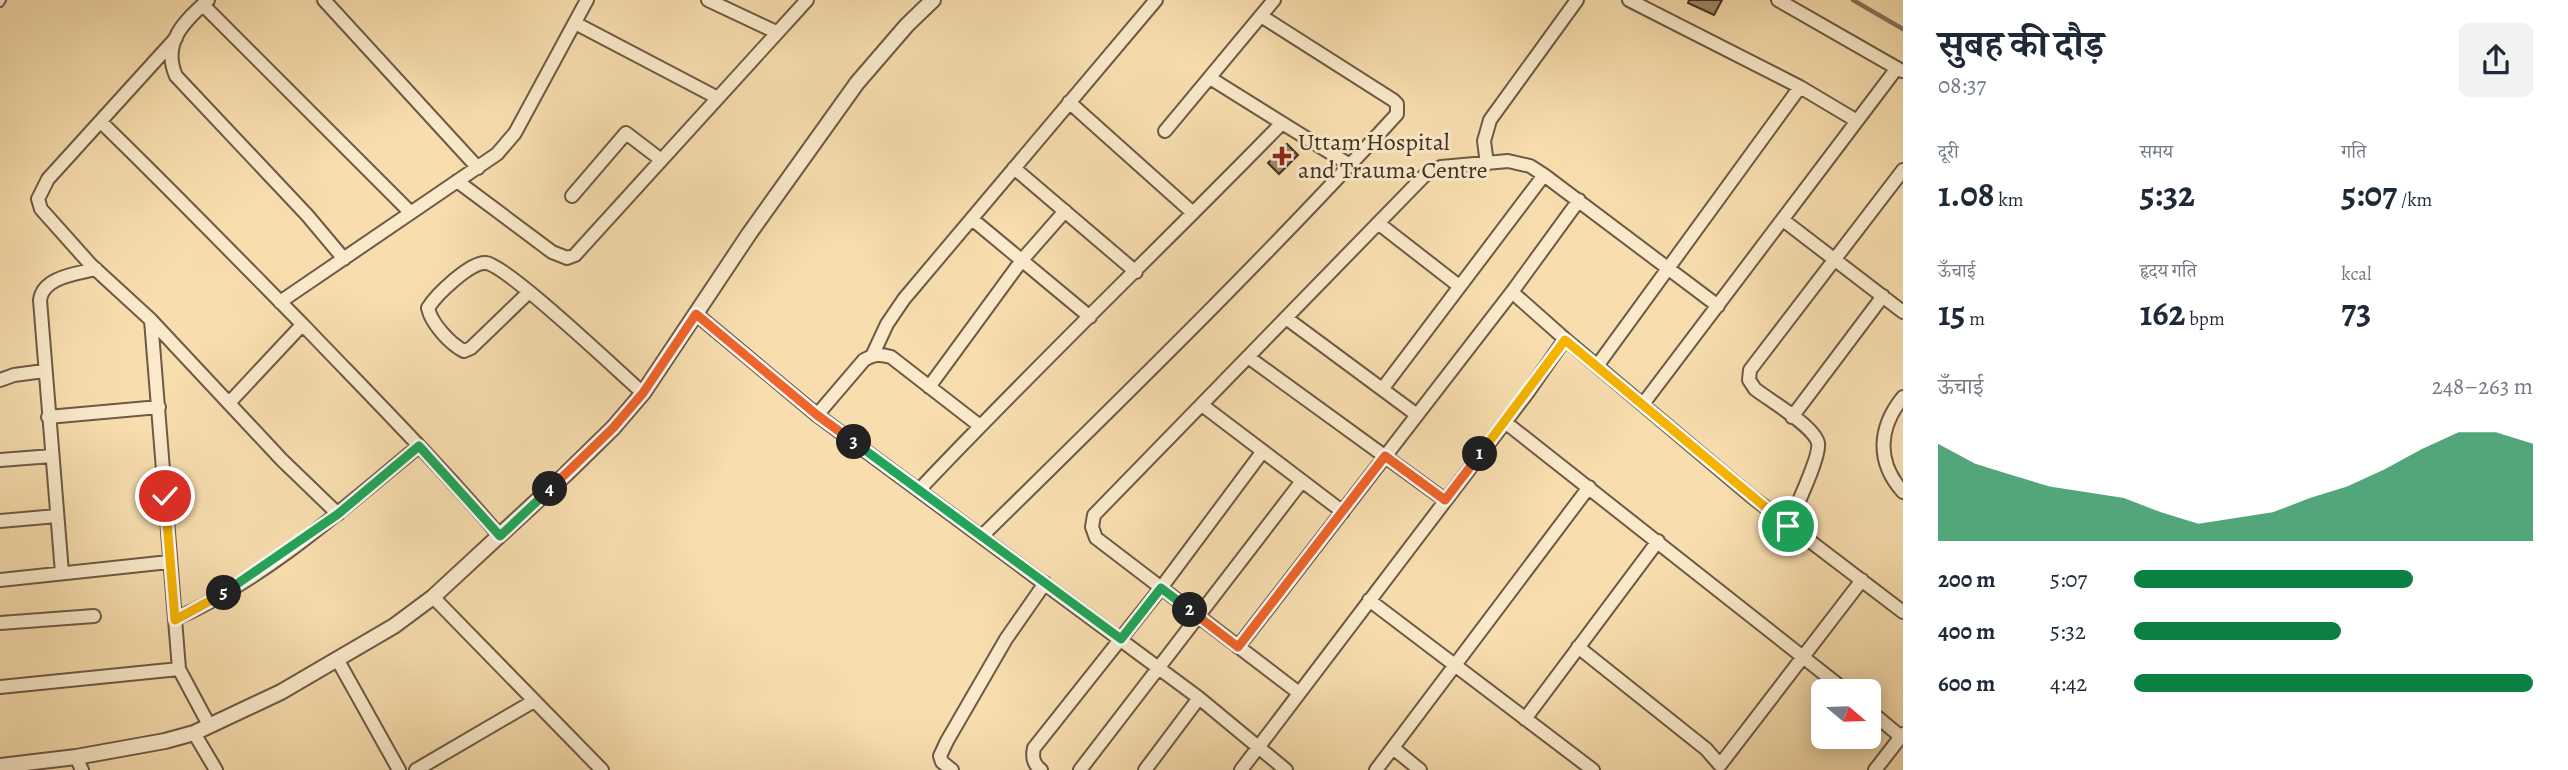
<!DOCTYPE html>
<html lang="hi">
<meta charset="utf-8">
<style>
body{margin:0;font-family:Alegreya,"Noto Serif Devanagari",serif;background:#f2f2f3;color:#1f2937;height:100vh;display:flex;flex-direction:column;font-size:26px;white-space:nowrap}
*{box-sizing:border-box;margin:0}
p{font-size:23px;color:#747a83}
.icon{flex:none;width:38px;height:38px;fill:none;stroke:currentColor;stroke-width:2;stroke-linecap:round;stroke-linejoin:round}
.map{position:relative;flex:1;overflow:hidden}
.drawer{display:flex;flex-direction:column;background:#fff;width:665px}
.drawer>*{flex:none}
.needle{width:46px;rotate:109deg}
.controls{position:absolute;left:1811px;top:679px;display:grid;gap:14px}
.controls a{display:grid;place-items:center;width:70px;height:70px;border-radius:10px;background:#fff;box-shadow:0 4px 18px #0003;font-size:35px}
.pin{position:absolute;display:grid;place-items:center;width:60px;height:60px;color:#fff;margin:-30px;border:4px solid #fff;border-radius:50%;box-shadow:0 2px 7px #0007}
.km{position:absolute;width:35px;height:35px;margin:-18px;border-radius:50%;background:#222;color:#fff;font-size:19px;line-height:35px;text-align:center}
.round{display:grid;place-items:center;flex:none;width:74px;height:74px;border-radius:10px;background:#f2f2f3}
.overview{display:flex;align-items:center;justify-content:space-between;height:119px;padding:0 35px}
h1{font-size:38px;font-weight:700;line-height:52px}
.figures{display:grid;grid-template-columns:repeat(3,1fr);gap:10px;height:119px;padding:7px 35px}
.figures div{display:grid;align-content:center}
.figures b{font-size:35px;font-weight:700}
.figures small{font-size:19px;font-weight:400}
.figures p{font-size:19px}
.chart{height:196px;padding:14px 35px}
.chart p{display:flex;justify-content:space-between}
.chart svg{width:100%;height:126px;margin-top:7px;fill:#0b8043;opacity:.7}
ul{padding:0 35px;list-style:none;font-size:23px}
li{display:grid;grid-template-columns:112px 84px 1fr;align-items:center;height:52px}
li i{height:18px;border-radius:9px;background:#0b8043}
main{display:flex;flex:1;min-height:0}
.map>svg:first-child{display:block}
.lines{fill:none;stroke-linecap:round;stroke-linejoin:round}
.stream{stroke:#88745a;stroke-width:4.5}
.building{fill:#9f8a6b;stroke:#3f2e22;stroke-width:2}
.service-casing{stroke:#6d5a45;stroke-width:10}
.minor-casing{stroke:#6d5a45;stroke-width:16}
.tertiary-casing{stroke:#6d5a45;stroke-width:18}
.service{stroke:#faeacb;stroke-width:6}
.minor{stroke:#faeacb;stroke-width:12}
.tertiary{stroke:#faeacb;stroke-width:14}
.split-1-casing{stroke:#fff;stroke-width:14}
.split-2-casing{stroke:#fff;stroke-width:14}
.split-3-casing{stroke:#fff;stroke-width:14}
.split-4-casing{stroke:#fff;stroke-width:14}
.split-5-casing{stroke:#fff;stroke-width:14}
.split-6-casing{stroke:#fff;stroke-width:14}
.split-1{stroke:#f5b400;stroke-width:9}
.split-2{stroke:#f0652b;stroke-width:9}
.split-3{stroke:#22a559;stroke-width:9}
.split-4{stroke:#f0652b;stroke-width:9}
.split-5{stroke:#22a559;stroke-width:9}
.split-6{stroke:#f5b400;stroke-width:9}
.poi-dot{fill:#8f2418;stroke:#faeacb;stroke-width:2.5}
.labels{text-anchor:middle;stroke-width:6;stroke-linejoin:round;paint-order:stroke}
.poi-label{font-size:24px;fill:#3f2e22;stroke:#faeacb;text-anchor:start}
</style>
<main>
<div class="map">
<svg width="1903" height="770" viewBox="0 0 1903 770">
<rect width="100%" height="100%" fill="#f8deaf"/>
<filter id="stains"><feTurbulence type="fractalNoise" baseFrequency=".00286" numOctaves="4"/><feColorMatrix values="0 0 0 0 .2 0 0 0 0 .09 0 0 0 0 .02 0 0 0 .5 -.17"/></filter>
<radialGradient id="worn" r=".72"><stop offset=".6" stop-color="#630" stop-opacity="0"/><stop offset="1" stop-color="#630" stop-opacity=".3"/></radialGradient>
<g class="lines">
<path class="stream" d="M1853,0L1903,29"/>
</g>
<path class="building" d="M1689,0H1722L1714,15L1688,3Z
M1287,144L1298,155L1279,174L1268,163Z"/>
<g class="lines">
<g class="service-casing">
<path id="service" d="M0,3L2,0"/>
</g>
<g class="minor-casing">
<path id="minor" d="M208,0C186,20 161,42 176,76L307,215L344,259
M324,0L478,168
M708,0L776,32
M1629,0L1800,87L1857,121
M1778,0L1902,71
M203,5L410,212
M575,23L716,97
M176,38L48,179L38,199L41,209L91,265L151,320L282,460L338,514
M1069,102L1193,213
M101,122C170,189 237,258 304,326C370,395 438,463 500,536
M1282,123L1350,165
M1165,131L1274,0
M1487,164L1484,141L1490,120L1577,0
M1014,168L1136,272
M457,181L552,252L567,258L575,255L807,0
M572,196L626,133L660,159
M972,219L1090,317
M1783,220L1903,312
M1378,223L1459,286
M529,292L471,348L464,351C450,344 431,323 428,308C436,295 471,261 486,263C507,265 620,373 643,393
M1512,292L1565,339L1752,497L1903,612
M280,302L497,154L515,133L587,0
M696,314L817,415L1199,698L1286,770
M1286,318L1417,415
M873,354L887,324L904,299L1156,0
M1248,357L1445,500
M1597,366L1800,87
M0,380L14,375L44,371
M929,387L1022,260L1065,211
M1383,388L1544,175L1718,306
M1903,397C1878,428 1876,462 1903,492
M229,403L302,325
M1643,404L1897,68
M1202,405L1343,512
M817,415L864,360C874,354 880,354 891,357L980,426
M48,417L159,407
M1792,417L1883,296
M1505,422L1846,691
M0,460L52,456
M919,490C1037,365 1162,246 1282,123L1210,78
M0,521L57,516
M1788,526C1794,511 1821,456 1818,443C1814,426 1769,400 1755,389L1749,380L1750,370L1903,170
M982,536C1122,398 1264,260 1397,114V104L1393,100L1261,16
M62,573L40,300C43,277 76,274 96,269
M0,580L169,562
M433,597L602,770
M1369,600L1593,770
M175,619C264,580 344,508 419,446
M0,623L94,616
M1238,647L1512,292L1579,200
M1578,647L1706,749L1720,765L1862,580
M337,659L399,770
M179,669L209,725
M0,687L179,669L151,320
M1299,693L1096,538L1092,527L1094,515L1425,175L1441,167L1508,161L1530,166L1544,175
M1869,710L1901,737
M1525,719L1658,541
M194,733L216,770
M1393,748L1420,770
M76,757L82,770
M416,770L534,701
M952,770L942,762L940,756L947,741L1006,639L1045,583
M1041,770C1033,764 1032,757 1034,748L1161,588L1263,451
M1080,770L1302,481
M1145,770L1199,698
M1241,770L1528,392L1565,339
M1376,770L1589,487
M1875,770L1903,734"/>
</g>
<g class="tertiary-casing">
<path id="tertiary" d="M0,766L76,757L165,741L194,733L281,692L394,626L433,597L566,474L613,428L643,393L749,234L857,83L907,25L933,0"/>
</g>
<use href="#service" class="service"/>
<use href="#minor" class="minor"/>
<use href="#tertiary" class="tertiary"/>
</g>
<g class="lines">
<g class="split-1-casing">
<path id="split-1" d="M1480,454L1565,340L1788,526"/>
</g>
<g class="split-2-casing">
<path id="split-2" d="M1190,610L1238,647L1385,456L1445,500L1480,454"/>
</g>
<g class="split-3-casing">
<path id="split-3" d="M854,442L1121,639L1161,588L1190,610"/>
</g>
<g class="split-4-casing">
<path id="split-4" d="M550,489L613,428L643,393L696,314L817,415L854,442"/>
</g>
<g class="split-5-casing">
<path id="split-5" d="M224,593L338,514L419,446L500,536L550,489"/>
</g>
<g class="split-6-casing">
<path id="split-6" d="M165,496L175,620L224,593"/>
</g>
<use href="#split-1" class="split-1"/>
<use href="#split-2" class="split-2"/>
<use href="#split-3" class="split-3"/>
<use href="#split-4" class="split-4"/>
<use href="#split-5" class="split-5"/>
<use href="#split-6" class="split-6"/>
</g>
<path class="poi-dot" d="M1278.5 145.5h7v7h7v7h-7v7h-7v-7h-7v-7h7z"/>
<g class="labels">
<g class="poi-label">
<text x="1298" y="150">Uttam Hospital<tspan x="1298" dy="28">and Trauma Centre</tspan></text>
</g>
</g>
<rect width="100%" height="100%" filter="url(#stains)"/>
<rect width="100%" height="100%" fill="url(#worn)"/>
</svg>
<div class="controls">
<a><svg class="needle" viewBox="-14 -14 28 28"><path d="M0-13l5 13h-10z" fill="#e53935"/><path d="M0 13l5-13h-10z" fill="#747a83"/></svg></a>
</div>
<div class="pin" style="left:1788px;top:526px;background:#1e9e55"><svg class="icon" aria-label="arrive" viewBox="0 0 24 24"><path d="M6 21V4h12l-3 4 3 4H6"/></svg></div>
<div class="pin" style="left:165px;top:496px;background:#d93025"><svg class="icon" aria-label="check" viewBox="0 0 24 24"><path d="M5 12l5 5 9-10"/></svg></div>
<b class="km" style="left:1480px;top:454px">1</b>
<b class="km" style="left:1190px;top:610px">2</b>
<b class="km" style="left:854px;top:442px">3</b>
<b class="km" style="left:550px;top:489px">4</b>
<b class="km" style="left:224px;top:593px">5</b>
</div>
<section class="drawer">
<div class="overview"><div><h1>सुबह की दौड़</h1><p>08:37</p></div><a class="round"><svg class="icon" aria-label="share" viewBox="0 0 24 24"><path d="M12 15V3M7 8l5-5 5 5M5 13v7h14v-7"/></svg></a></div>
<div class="figures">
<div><p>दूरी</p><b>1.08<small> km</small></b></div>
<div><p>समय</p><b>5:32</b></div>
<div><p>गति</p><b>5:07<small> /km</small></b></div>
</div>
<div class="figures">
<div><p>ऊँचाई</p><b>15<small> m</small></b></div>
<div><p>हृदय गति</p><b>162<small> bpm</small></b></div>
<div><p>kcal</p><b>73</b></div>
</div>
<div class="chart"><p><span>ऊँचाई</span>248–263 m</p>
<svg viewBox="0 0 160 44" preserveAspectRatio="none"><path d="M0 44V10L10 17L20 21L30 25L40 27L50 29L60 34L70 38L80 36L90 34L100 29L110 25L120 19L130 12L140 6L150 6L160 10V44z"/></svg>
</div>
<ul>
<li><b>200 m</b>5:07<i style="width:70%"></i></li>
<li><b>400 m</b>5:32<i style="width:52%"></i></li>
<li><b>600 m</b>4:42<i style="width:100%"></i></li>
</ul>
</section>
</main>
